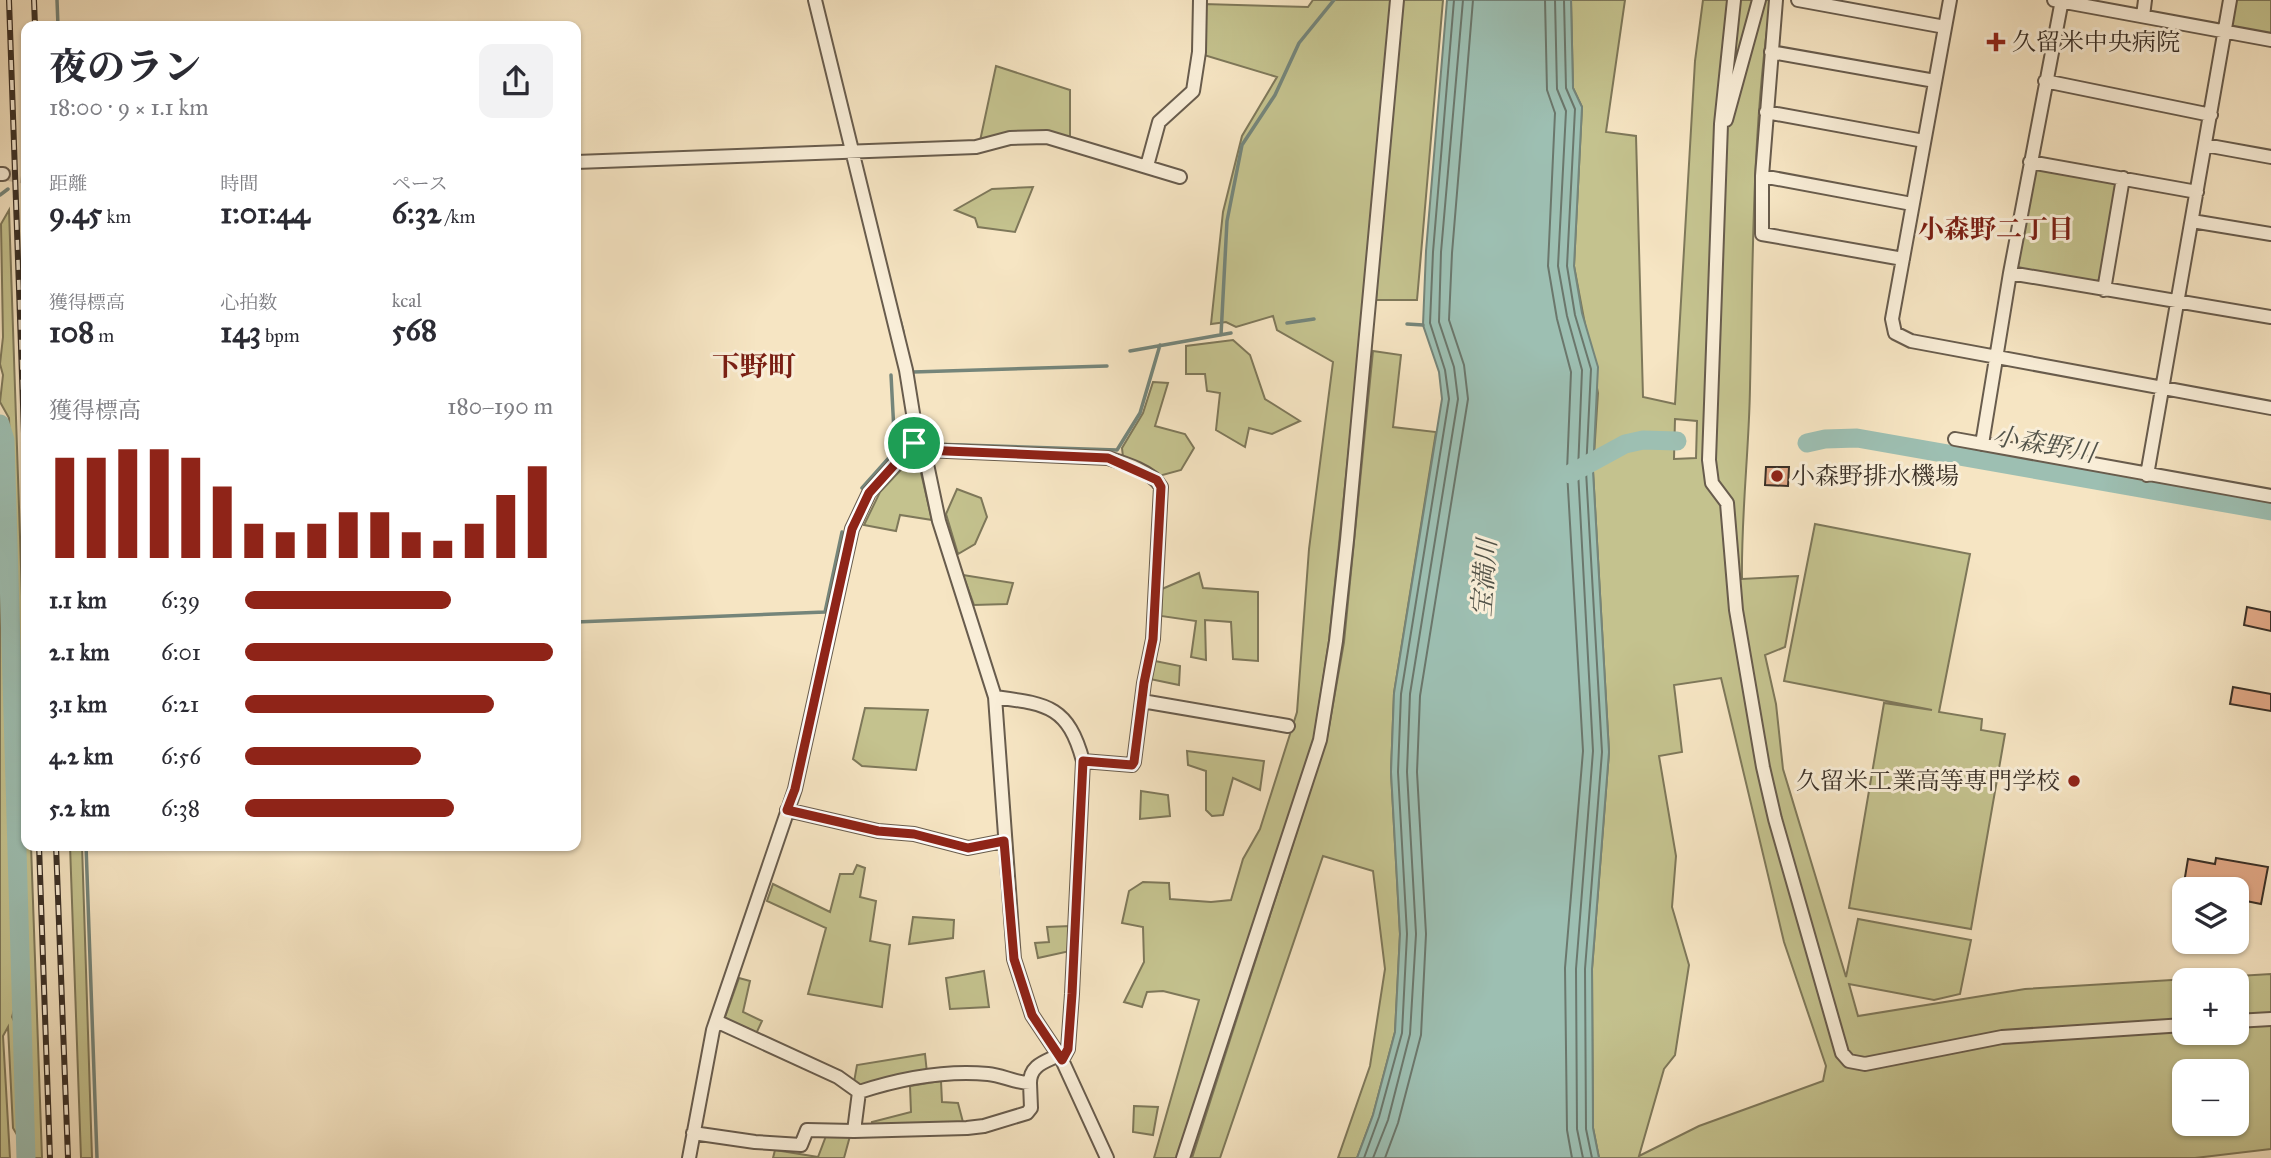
<!DOCTYPE html>
<html lang="ja">
<meta charset="utf-8">
<style>
body{margin:0;font-family:"IM FELL Great Primer","Noto Serif JP",serif;background:#f2f2f3;color:#2b2b33;height:100vh;display:flex;flex-direction:column;font-size:26px;white-space:nowrap}
*{box-sizing:border-box;margin:0}
p{font-size:23px;color:#7c7c81}
.icon{flex:none;width:38px;height:38px;fill:none;stroke:currentColor;stroke-width:2;stroke-linecap:round;stroke-linejoin:round}
.map{position:relative;flex:1;overflow:hidden}
.sheet{position:absolute;left:21px;top:21px;width:560px;height:830px;display:flex;flex-direction:column;background:#fff;border-radius:14px;box-shadow:0 2px 5px #0004}
.sheet>*{flex:none}
.buttons{position:absolute;left:2172px;top:877px;display:grid;gap:14px}
.buttons a{display:grid;place-items:center;width:77px;height:77px;border-radius:14px;background:#fff;box-shadow:0 2px 5px #0004;font-size:35px}
.pin{position:absolute;display:grid;place-items:center;width:60px;height:60px;color:#fff;margin:-30px;border:4px solid #fff;border-radius:50%;box-shadow:0 2px 7px #0007}
.round{display:grid;place-items:center;flex:none;width:74px;height:74px;border-radius:14px;background:#f2f2f3}
.headline{display:flex;align-items:center;justify-content:space-between;height:119px;padding:0 28px}
h1{font-size:38px;font-weight:800;line-height:52px}
.stats{display:grid;grid-template-columns:repeat(3,1fr);gap:10px;height:119px;padding:7px 28px}
.stats div{display:grid;align-content:center}
.stats b{font-size:30px;font-weight:800}
.stats small{font-size:19px;font-weight:400}
.stats p{font-size:19px}
.chart{height:196px;padding:14px 28px}
.chart p{display:flex;justify-content:space-between}
.chart svg{width:100%;height:126px;margin-top:7px;stroke:#8f2418;stroke-width:6}
ul{padding:0 28px;list-style:none;font-size:23px}
li{display:grid;grid-template-columns:112px 84px 1fr;align-items:center;height:52px}
li i{height:18px;border-radius:9px;background:#8f2418}
.map>svg:first-child{display:block}
.green{fill:#c4c28e;stroke:#7e785a;stroke-width:2;fill-rule:evenodd}
.water{fill:#9dbfb2;stroke:#75857a;stroke-width:2}
.lines{fill:none;stroke-linecap:round;stroke-linejoin:round}
.shore{stroke:#6b776c;stroke-width:2}
.stream{stroke:#75857a;stroke-width:3.5}
.river{stroke:#9dbfb2;stroke-width:19}
.building{fill:#e3a987;stroke:#392f26;stroke-width:2}
.minor-tunnel{stroke:#d0c1a4;stroke-width:12;stroke-dasharray:12 6;stroke-linecap:butt}
.minor-casing{stroke:#685c4d;stroke-width:16}
.minor{stroke:#f9eed8;stroke-width:12}
.rail-casing{stroke:#392f26;stroke-width:6}
.rail{stroke:#f9eed8;stroke-width:3.5;stroke-dasharray:10;stroke-linecap:butt}
.route-casing{stroke:#fff;stroke-width:14}
.route{stroke:#8f2418;stroke-width:9}
.poi-dot{fill:#8f2418;stroke:#f9eed8;stroke-width:2.5}
.labels{text-anchor:middle;stroke-width:6;stroke-linejoin:round;paint-order:stroke}
.poi-label{font-size:24px;fill:#392f26;stroke:#f9eed8;text-anchor:start}
.neighbourhood-label{font-size:26px;font-weight:bold;fill:#7a1f14;stroke:#f9eed8}
.water-label{font-size:26px;font-style:italic;fill:#525349;stroke:#f9eed8}
.quarter-label{font-size:28px;font-weight:bold;fill:#7a1f14;stroke:#f9eed8}
</style>
<div class="map">
<svg width="2271" height="1158" viewBox="0 0 2271 1158">
<rect width="100%" height="100%" fill="#f6e5c3"/>
<filter id="stains"><feTurbulence type="fractalNoise" baseFrequency=".00286" numOctaves="4"/><feColorMatrix values="0 0 0 0 .2 0 0 0 0 .09 0 0 0 0 .02 0 0 0 .5 -.17"/></filter>
<radialGradient id="worn" r=".72"><stop offset=".6" stop-color="#630" stop-opacity="0"/><stop offset="1" stop-color="#630" stop-opacity=".3"/></radialGradient>
<path class="green" d="M1313,0H1443L1417,300H1376L1377,284L1366,283L1329,641L1314,738L1177,1158H1154L1199,1000L1163,991L1147,992L1142,1007L1124,1002L1144,962L1143,927L1122,923L1129,891L1143,882L1169,883L1170,899L1211,902L1231,900L1243,859L1260,829L1297,712L1309,549L1333,362L1277,330L1273,316L1236,327L1226,322L1211,324L1223,212L1242,136L1277,77L1204,55V4L1308,7Z
M1571,0H1625L1606,132L1636,136L1643,397L1675,404L1695,61L1703,0H1771C1752,129 1753,258 1750,388C1749,451 1741,515 1742,579L1798,576L1785,647L1765,655L1776,704L1783,769L1846,977L1858,919L1971,940L1960,994L1934,1000L1849,984L1858,1016L2025,989L2271,974V1149L2195,1158H1599L1593,1128L1592,969L1609,752L1593,471L1598,393L1574,266L1582,107L1573,88ZM1675,419L1697,421L1696,458L1674,459ZM1721,678L1784,942L1826,1066L1823,1081L1699,1126L1639,1156L1664,1069L1675,1055L1689,965L1672,907L1676,856L1659,756L1682,752L1674,685ZM2184,980H2236V1032H2184ZM2184,1071H2236V1124H2184Z
M2233,0H2271V36L2229,28Z
M996,66L1070,90V139L980,141Z
M2032,165L2120,180L2103,284L2012,270Z
M1033,187L1015,232L978,227L975,218L955,210L992,189Z
M9,210L26,715V845H31L42,1158H33L9,418L0,402L3,375L0,364L3,337L1,224Z
M1233,340L1250,355L1265,399L1300,421L1272,434L1249,428L1245,447L1216,430L1220,393L1207,391L1205,374H1186V346Z
M1373,351L1401,355L1393,427L1436,432L1394,693L1391,772L1400,934L1395,1032L1373,1115L1357,1158H1338L1370,1066L1385,969L1373,871L1323,856L1220,1158H1192L1327,738L1344,642Z
M1153,382L1168,383L1155,426L1185,434L1194,448L1181,470L1159,476L1123,457L1122,448L1143,413Z
M912,458L918,460L932,520L900,515L896,531L864,525L880,492Z
M0,484L18,996L12,1017L20,1033L23,1145L13,1128L8,1027L3,1036L10,1158H0Z
M957,489L981,498L987,517L975,544L958,554L946,514Z
M1815,524L1970,554L1939,712L1982,719L1981,730L2005,734L1971,929L1849,908L1884,703L1932,710L1784,681Z
M1199,573L1203,588L1258,592V661L1233,659L1231,622L1205,620L1206,660L1191,657L1196,621L1161,616L1162,589Z
M963,575L1013,583L1007,604L974,605Z
M1155,661L1180,666L1179,685L1150,679Z
M865,708L928,710L916,770L862,766L853,759Z
M1187,751L1264,761L1260,790L1233,778L1223,815L1212,816L1206,810V771L1188,765Z
M1141,791L1168,795L1170,816L1140,819Z
M70,845H82L92,1158H81Z
M857,865L865,868L860,897L876,901L870,941L890,945L882,1007L808,994L826,928L767,901L773,884L830,912L840,874H853Z
M913,917L954,920L953,938L909,944Z
M1070,926V951L1038,958L1035,943L1049,942L1047,927Z
M984,971L989,1007L950,1009L946,978Z
M739,978L750,981L743,1012L762,1021L755,1036L724,1020Z
M925,1054L927,1073L859,1087L854,1082L857,1065Z
M941,1081L942,1102L958,1103L964,1126L873,1129L872,1122L911,1112L910,1086Z
M1134,1106L1158,1107L1153,1135L1133,1132Z
M826,1136H850L844,1158H773L775,1150L818,1157Z"/>
<path class="water" d="M1447,0H1571L1573,88L1582,107L1574,266L1582,313L1598,367L1593,471L1609,752L1592,969L1593,1128L1599,1158H1357L1373,1115L1395,1032L1400,934L1391,772L1394,693L1442,399L1439,372L1423,325L1426,251Z"/>
<g class="lines">
<path class="shore" d="M1545,0L1547,90L1555,113L1548,266L1557,319L1571,372L1567,471L1583,751L1565,968L1567,1130L1572,1158
M1555,0L1557,89L1566,111L1558,266L1567,316L1582,370L1578,471L1593,751L1576,969L1577,1129L1583,1158
M1564,0L1566,88L1575,109L1567,266L1575,315L1591,369L1586,471L1602,752L1585,969L1586,1129L1592,1158
M1364,1158L1379,1117L1402,1033L1407,934L1398,772L1401,694L1449,399L1445,370L1430,323L1433,252L1454,0
M1373,1158L1388,1120L1410,1034L1416,934L1407,772L1410,694L1458,399L1454,367L1439,322L1441,252L1463,0
M1385,1158L1398,1123L1421,1035L1426,934L1417,772L1420,696L1468,399L1464,365L1449,320L1452,253L1473,0"/>
<path class="stream" d="M57,0L58,26
M0,195L8,189
M900,320L903,332
M1287,323L1314,319
M1407,324L1423,325
M1221,335L1227,221L1242,145L1275,95L1299,43L1334,0
M1130,351L1231,333
M913,372L1107,366
M931,444L1117,450L1140,413L1160,345
M862,488L895,451L891,375
M576,622L825,612L842,532
M86,845L97,1158"/>
<path class="river" d="M0,424L5,440L26,1158
M1807,443L1825,439L1857,438L2271,511
M1570,474L1625,444L1643,440L1677,441"/>
</g>
<path class="building" d="M1766,467H1789L1788,486L1765,485Z
M2247,607L2271,612V631L2244,625Z
M2233,687L2271,694V711L2230,704Z
M2216,858L2268,867L2261,904L2236,899V889H2183L2188,859L2215,864Z"/>
<g class="lines">
<path class="minor-tunnel" d="M3,174L26,178"/>
<g class="minor-casing">
<path id="minor" d="M1734,0L1721,124L1709,460L1712,483L1727,503L1736,610L1763,767L1775,819L1842,1053L1849,1061L1865,1064L2002,1037L2184,1025
M1776,0L1762,176V234L1903,259
M1798,0L1945,27
M1950,0L1892,319L1895,333L1911,341L2271,408
M2054,0L2271,40
M2143,16L2145,0
M1771,52L1935,81
M2045,81L2211,115
M1766,112L1924,141
M1726,120L1759,0
M2205,145L2271,157
M576,162L976,147L1010,138L1047,137L1180,177
M2030,162L2197,192
M1147,166L1159,122L1193,91L1199,52L1200,0
M0,174H3
M1762,176L1912,204
M2192,221L2271,234
M2010,273L2271,317
M2104,290L2123,178
M1955,439L2271,496
M1982,444L2010,273L2062,0
M917,446L924,450L1108,458C1124,463 1153,472 1161,487L1153,639L1144,683L1134,762L1132,765L1083,761
M924,450L939,521L995,697L1014,959L1032,1015L1062,1060L1107,1158
M2147,475L2230,0
M995,697C1046,704 1068,705 1083,761L1072,994L1068,1049L1062,1060
M1142,701L1288,726
M787,810L878,831L914,834L968,848L1004,841
M716,1021L838,1077L859,1092
M2236,1021L2271,1019
M854,1131L967,1128L984,1126L1027,1113L1031,1108L1030,1083
M693,1133L755,1142L801,1145L807,1130L854,1131L859,1092C899,1079 945,1070 988,1074C1002,1075 1015,1083 1030,1083C1030,1065 1045,1062 1059,1055
M689,1158L713,1030L795,789L852,529L869,493L914,443L916,432L906,370L815,0
M1183,1158L1320,740L1336,641L1347,540L1397,0"/>
</g>
<use href="#minor" class="minor"/>
<g class="rail-casing">
<path id="rail" d="M9,0L26,491
M34,0L35,26
M39,845L50,1158
M56,845L68,1158"/>
</g>
<use href="#rail" class="rail"/>
</g>
<g class="lines">
<g class="route-casing">
<path id="route" d="M914,443L923,450L1108,458L1157,480L1161,487L1153,639L1144,683L1134,762L1132,765L1083,761L1072,994L1068,1049L1062,1060L1032,1015L1014,959L1004,841L968,848L914,834L878,831L787,810L795,789L852,529L869,493Z"/>
</g>
<use href="#route" class="route"/>
</g>
<g class="poi-dot">
<path d="M1992.5 31.5h7v7h7v7h-7v7h-7v-7h-7v-7h7z"/>
<circle cx="1777" cy="476" r="7"/>
<circle cx="2074" cy="781" r="7"/>
</g>
<g class="labels">
<g class="poi-label">
<text x="2012" y="50">久留米中央病院</text>
<text x="1791" y="484">小森野排水機場</text>
<text x="2060" y="789" text-anchor="end">久留米工業高等専門学校</text>
</g>
<g class="neighbourhood-label">
<text x="1996" y="238">小森野二丁目</text>
</g>
<g class="water-label">
<text transform="translate(2044 444) rotate(10)" y="9">小森野川</text>
<text transform="translate(1484 578) rotate(-86)" y="9">宝満川</text>
</g>
<g class="quarter-label">
<text x="754" y="376">下野町</text>
</g>
</g>
<rect width="100%" height="100%" filter="url(#stains)"/>
<rect width="100%" height="100%" fill="url(#worn)"/>
</svg>
<div class="buttons">
<a><svg class="icon" aria-label="layers" viewBox="0 0 24 24"><path d="M12 4l9 5-9 5-9-5zM3 14l9 5 9-5"/></svg></a>
<a>+</a>
<a>−</a>
</div>
<div class="pin" style="left:914px;top:443px;background:#1e9e55"><svg class="icon" aria-label="arrive" viewBox="0 0 24 24"><path d="M6 21V4h12l-3 4 3 4H6"/></svg></div>
<section class="sheet">
<div class="headline"><div><h1>夜のラン</h1><p>18:00 · 9 × 1.1 km</p></div><a class="round"><svg class="icon" aria-label="share" viewBox="0 0 24 24"><path d="M12 15V3M7 8l5-5 5 5M5 13v7h14v-7"/></svg></a></div>
<div class="stats">
<div><p>距離</p><b>9.45<small> km</small></b></div>
<div><p>時間</p><b>1:01:44</b></div>
<div><p>ペース</p><b>6:32<small> /km</small></b></div>
</div>
<div class="stats">
<div><p>獲得標高</p><b>108<small> m</small></b></div>
<div><p>心拍数</p><b>143<small> bpm</small></b></div>
<div><p>kcal</p><b>568</b></div>
</div>
<div class="chart"><p><span>獲得標高</span>180–190 m</p>
<svg viewBox="0 0 160 44" preserveAspectRatio="none"><path d="M5 44V9M15 44V9M25 44V6M35 44V6M45 44V9M55 44V19M65 44V32M75 44V35M85 44V32M95 44V28M105 44V28M115 44V35M125 44V38M135 44V32M145 44V22M155 44V12"/></svg>
</div>
<ul>
<li><b>1.1 km</b>6:39<i style="width:67%"></i></li>
<li><b>2.1 km</b>6:01<i style="width:100%"></i></li>
<li><b>3.1 km</b>6:21<i style="width:81%"></i></li>
<li><b>4.2 km</b>6:56<i style="width:57%"></i></li>
<li><b>5.2 km</b>6:38<i style="width:68%"></i></li>
</ul>
</section>
</div>
